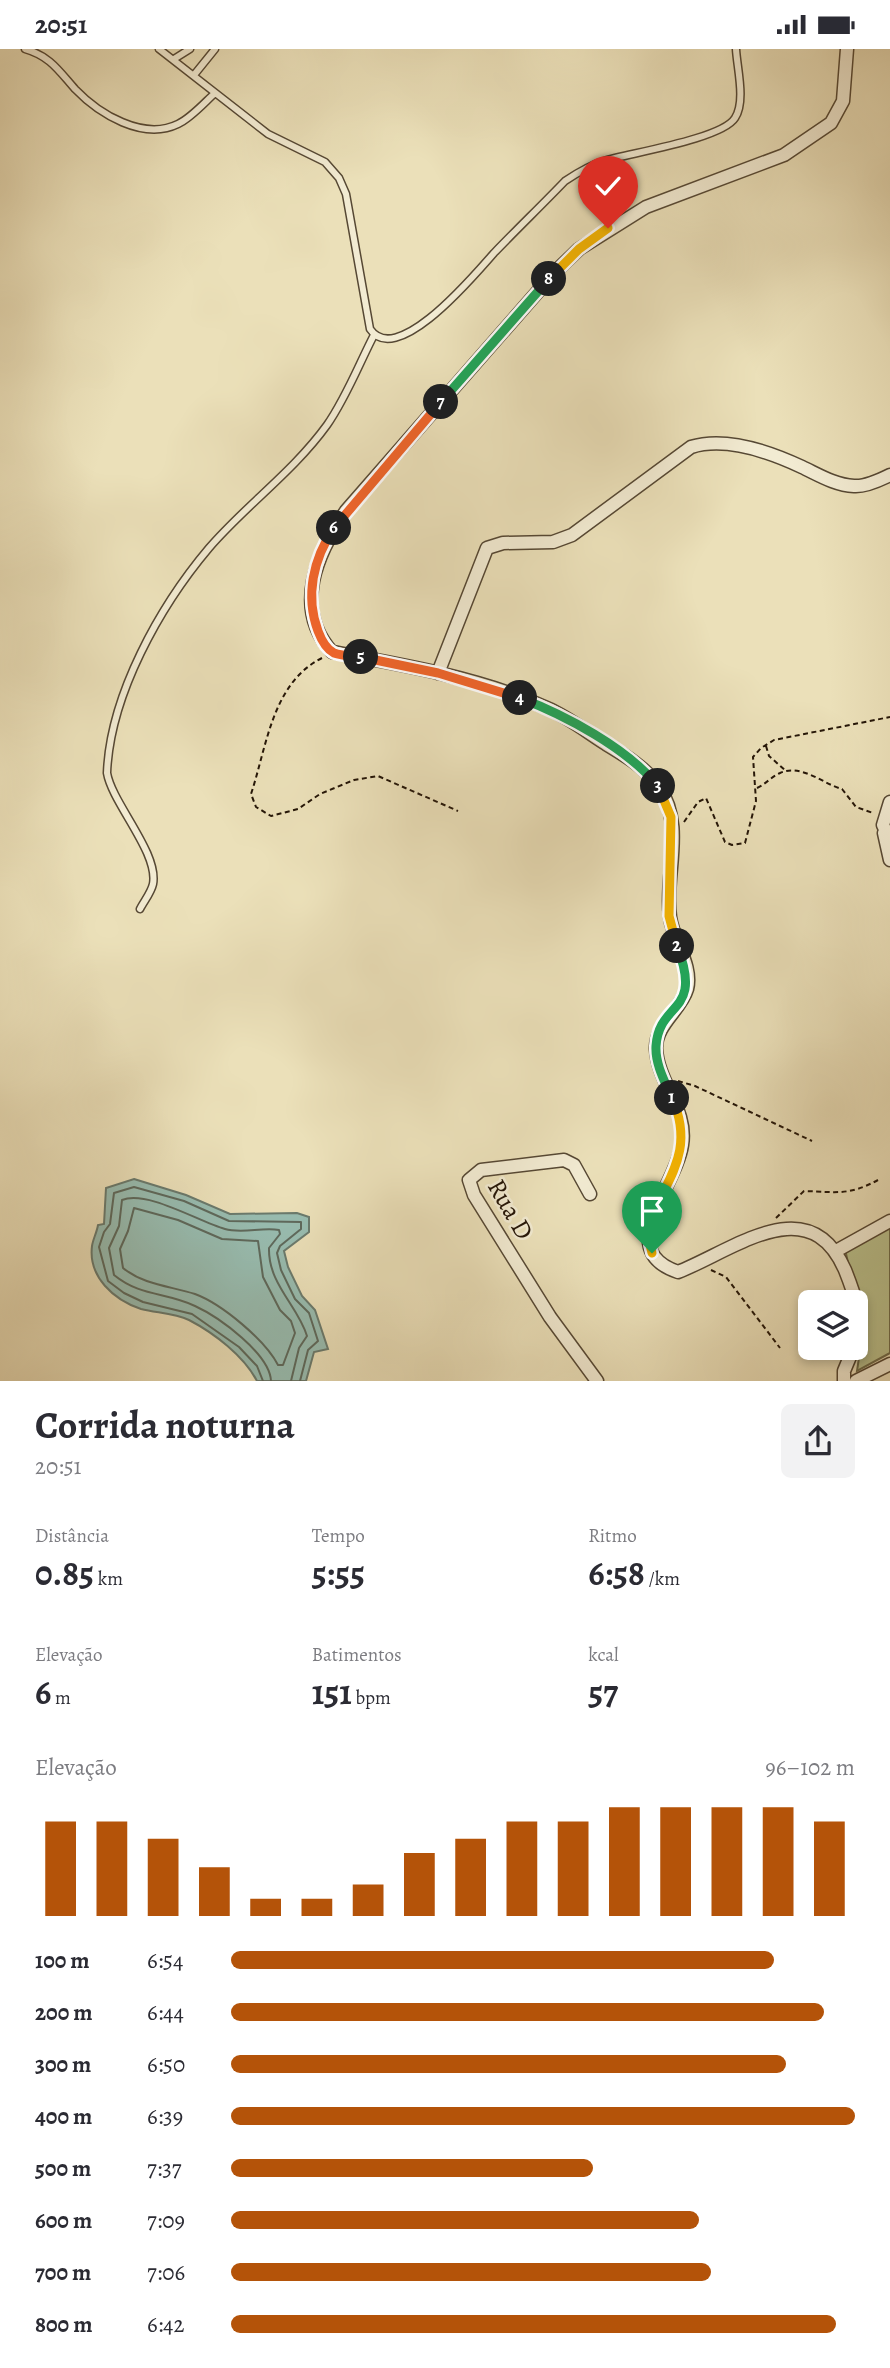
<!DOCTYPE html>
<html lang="pt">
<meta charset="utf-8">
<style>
body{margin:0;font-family:Alegreya,serif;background:#f2f2f3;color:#2b2b33;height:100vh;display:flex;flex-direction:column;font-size:26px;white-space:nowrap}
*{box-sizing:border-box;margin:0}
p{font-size:23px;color:#7c7c81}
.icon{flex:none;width:38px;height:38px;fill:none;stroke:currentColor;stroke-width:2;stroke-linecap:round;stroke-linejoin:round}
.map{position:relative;height:1332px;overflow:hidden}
.details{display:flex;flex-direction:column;background:#fff;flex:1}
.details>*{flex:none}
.tools{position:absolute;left:798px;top:1241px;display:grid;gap:14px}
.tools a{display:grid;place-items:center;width:70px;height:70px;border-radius:10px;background:#fff;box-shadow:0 4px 10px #0003;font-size:35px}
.pin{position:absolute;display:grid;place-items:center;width:60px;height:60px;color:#fff;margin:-72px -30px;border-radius:50% 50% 50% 0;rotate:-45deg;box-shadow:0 0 7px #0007}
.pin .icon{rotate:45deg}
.km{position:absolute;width:35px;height:35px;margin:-18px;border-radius:50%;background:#222;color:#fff;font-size:19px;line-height:35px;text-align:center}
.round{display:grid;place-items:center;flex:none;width:74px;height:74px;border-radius:10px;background:#f2f2f3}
.head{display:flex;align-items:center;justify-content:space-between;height:119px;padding:0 35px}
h1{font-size:38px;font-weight:600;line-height:52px}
.metrics{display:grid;grid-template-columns:repeat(3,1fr);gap:10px;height:119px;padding:7px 35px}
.metrics div{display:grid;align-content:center}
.metrics b{font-size:35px;font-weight:600}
.metrics small{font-size:19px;font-weight:400}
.metrics p{font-size:19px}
.chart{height:196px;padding:14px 35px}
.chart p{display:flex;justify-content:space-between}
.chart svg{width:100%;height:126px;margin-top:7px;stroke:#b45309;stroke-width:6}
ul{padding:0 35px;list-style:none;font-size:23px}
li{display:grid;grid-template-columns:112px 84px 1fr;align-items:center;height:52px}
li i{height:18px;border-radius:9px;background:#b45309}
.status{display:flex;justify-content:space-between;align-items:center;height:49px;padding:0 35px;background:#fff;direction:ltr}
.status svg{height:19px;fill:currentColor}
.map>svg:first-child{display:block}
.green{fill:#bac18d;stroke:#6f6b4a;stroke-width:2}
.water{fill:#98bdb1;stroke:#6a7a6d;stroke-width:2}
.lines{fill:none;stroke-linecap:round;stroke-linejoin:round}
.shore{stroke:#5e695c;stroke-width:2}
.service-casing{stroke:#564834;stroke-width:9}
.minor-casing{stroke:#564834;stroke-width:15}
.path{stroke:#241507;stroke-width:2;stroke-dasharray:5 3.5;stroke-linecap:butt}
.service{stroke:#f2ebd2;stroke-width:6}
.minor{stroke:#f2ebd2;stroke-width:12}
.split-1-casing{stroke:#fff;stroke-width:14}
.split-2-casing{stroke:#fff;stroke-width:14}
.split-3-casing{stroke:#fff;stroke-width:14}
.split-4-casing{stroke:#fff;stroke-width:14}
.split-5-casing{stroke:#fff;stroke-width:14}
.split-6-casing{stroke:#fff;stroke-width:14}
.split-7-casing{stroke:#fff;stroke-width:14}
.split-8-casing{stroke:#fff;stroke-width:14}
.split-9-casing{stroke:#fff;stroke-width:14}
.split-1{stroke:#f5b400;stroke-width:9}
.split-2{stroke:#22a559;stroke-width:9}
.split-3{stroke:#f5b400;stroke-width:9}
.split-4{stroke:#22a559;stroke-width:9}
.split-5{stroke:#f0652b;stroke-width:9}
.split-6{stroke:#f0652b;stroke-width:9}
.split-7{stroke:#f0652b;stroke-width:9}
.split-8{stroke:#22a559;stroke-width:9}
.split-9{stroke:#f5b400;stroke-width:9}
.labels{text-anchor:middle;stroke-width:5;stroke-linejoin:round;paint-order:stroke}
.street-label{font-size:26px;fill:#241507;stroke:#f2ebd2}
</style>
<div class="status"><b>20:51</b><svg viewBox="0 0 49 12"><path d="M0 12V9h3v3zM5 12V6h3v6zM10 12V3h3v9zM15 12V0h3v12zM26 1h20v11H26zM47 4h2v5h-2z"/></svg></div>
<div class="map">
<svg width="890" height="1332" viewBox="0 0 890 1332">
<rect width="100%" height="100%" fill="#ebe0b9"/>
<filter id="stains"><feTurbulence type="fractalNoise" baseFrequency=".00286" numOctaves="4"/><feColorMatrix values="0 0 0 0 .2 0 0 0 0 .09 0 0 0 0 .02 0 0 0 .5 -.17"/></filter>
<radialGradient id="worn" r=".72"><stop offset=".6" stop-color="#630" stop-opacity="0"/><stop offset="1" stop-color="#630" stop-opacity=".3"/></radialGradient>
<path class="green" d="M890,1175V1304L857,1322L863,1282L845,1200Z"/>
<path class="water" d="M134,1130L186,1146L230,1165L297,1164L309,1168V1183L284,1202L288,1218L302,1247L315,1261L328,1300L314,1303L306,1332H257C244,1307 214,1284 189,1271C174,1264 157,1264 141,1260C114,1251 88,1228 92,1197C93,1190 97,1183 98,1176L104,1175L106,1139Z"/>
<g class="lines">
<path class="shore" d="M134,1159L178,1171L222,1190L258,1192L263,1228L280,1261L291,1272L295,1284L283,1316H278C265,1291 222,1255 195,1245C170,1237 144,1236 123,1219L120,1200L128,1182Z
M263,1332L257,1317L239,1298L192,1265L143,1253L124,1244L108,1232L99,1198L104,1183L110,1175L114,1144L134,1138L184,1152L229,1172L301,1173V1180L280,1197L277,1204L281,1221L295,1250L309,1264L318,1292L308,1301L300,1332
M271,1332C270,1305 219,1268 195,1257C166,1243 141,1248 114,1226L109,1199L119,1177L122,1151C148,1141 199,1173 225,1180C242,1185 262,1178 279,1181L280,1185L269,1199C268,1235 298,1257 307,1287L299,1299L291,1332"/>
<g class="service-casing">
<path id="service" d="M25,0C50,7 59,22 75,40C99,65 143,92 178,75C191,69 204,54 215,44
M159,0L268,85L325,113L339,129L346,145L370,280C397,320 476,224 494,204C517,180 542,156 565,132C577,124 590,116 604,112C630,104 722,90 735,69C746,52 737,19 736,0
M174,10L190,0
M194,26L215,0
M140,860C144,852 151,844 153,835C159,804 112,754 107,724C110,646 160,557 209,499C246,456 293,423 327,376C346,349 359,315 374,286"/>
</g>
<g class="minor-casing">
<path id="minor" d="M847,0L843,52L831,74L784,106L646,158L579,200L555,223L346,462C317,504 292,559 332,603C404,616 480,629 547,659C568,668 587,683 606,695C626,707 646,719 659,738C686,778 664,826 670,868C673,891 693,917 687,940C681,961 655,976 656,1000C658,1034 688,1061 682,1096C676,1137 613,1201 678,1223C734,1201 809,1139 845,1221C855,1246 863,1268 856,1294
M438,624L487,499L503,494L553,493L572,486L691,398C726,387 770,403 802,418C819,426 835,436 854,437C865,438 880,431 890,426
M890,753L883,776L890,791
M884,784L890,811
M590,1145L574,1116L564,1111L481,1121L469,1131L474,1146L550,1268L597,1332
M836,1202L890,1172
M844,1332V1322L854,1298
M856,1332L890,1315"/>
</g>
<path class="path" d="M322,609C272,634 267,697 251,745L256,758L271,767L298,760L320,745L354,731L378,727L458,762
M766,697L769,707L786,722
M757,739C766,735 771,728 780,724C801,714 825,736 842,740L856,758L873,764
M684,773L698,753L706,749L725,793L732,796L745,794L756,752L753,708L761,699L774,691L890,668
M678,1032L695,1037L812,1092
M776,1169L804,1142C837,1143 848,1147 878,1131
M711,1221L726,1228L780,1299"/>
<use href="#service" class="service"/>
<use href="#minor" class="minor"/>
</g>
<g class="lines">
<g class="split-1-casing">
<path id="split-1" d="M652,1204C635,1151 705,1122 672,1049"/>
</g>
<g class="split-2-casing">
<path id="split-2" d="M672,1049C665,1033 655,1015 656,997C659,951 704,966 677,897"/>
</g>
<g class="split-3-casing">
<path id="split-3" d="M658,737L671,768L669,867L677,897"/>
</g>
<g class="split-4-casing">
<path id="split-4" d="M520,649C565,666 627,699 658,737"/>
</g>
<g class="split-5-casing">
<path id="split-5" d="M361,608L438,624L520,649"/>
</g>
<g class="split-6-casing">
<path id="split-6" d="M334,479C313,510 305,547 318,582C321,590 326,600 334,604C342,607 353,607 361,608"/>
</g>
<g class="split-7-casing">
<path id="split-7" d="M334,479L441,353"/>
</g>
<g class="split-8-casing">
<path id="split-8" d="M441,353L549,230"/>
</g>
<g class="split-9-casing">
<path id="split-9" d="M549,230L579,200L608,179"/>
</g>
<use href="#split-1" class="split-1"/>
<use href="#split-2" class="split-2"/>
<use href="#split-3" class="split-3"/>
<use href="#split-4" class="split-4"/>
<use href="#split-5" class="split-5"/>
<use href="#split-6" class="split-6"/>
<use href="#split-7" class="split-7"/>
<use href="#split-8" class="split-8"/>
<use href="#split-9" class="split-9"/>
</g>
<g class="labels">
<g class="street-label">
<text transform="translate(511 1160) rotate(60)" y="9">Rua D</text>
</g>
</g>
<rect width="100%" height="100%" filter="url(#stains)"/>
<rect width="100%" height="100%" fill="url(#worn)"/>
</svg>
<div class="tools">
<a><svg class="icon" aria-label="layers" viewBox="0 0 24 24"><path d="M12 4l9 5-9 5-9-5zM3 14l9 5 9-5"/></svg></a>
</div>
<div class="pin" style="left:652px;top:1204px;background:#1e9e55"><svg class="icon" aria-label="arrive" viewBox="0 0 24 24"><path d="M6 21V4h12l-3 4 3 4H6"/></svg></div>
<div class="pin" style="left:608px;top:179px;background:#d93025"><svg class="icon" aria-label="check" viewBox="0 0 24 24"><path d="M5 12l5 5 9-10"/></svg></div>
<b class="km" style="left:672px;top:1049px">1</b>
<b class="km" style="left:677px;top:897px">2</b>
<b class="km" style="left:658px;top:737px">3</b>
<b class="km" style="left:520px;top:649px">4</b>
<b class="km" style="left:361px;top:608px">5</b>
<b class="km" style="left:334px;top:479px">6</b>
<b class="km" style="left:441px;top:353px">7</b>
<b class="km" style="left:549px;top:230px">8</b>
</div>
<section class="details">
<div class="head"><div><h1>Corrida noturna</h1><p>20:51</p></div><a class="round"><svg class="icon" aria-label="share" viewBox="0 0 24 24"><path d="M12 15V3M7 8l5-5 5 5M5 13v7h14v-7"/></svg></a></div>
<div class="metrics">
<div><p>Distância</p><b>0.85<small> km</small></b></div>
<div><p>Tempo</p><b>5:55</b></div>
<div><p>Ritmo</p><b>6:58<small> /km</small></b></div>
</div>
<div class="metrics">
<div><p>Elevação</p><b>6<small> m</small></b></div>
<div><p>Batimentos</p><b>151<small> bpm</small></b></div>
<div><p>kcal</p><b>57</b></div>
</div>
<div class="chart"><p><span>Elevação</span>96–102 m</p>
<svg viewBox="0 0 160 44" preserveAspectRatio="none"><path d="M5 44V11M15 44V11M25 44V17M35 44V27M45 44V38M55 44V38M65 44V33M75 44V22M85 44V17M95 44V11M105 44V11M115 44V6M125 44V6M135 44V6M145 44V6M155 44V11"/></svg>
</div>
<ul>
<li><b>100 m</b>6:54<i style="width:87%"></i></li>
<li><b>200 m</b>6:44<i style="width:95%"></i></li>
<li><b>300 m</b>6:50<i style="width:89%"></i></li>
<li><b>400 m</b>6:39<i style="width:100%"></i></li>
<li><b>500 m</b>7:37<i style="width:58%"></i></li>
<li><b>600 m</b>7:09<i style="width:75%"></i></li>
<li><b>700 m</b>7:06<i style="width:77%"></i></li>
<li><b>800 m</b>6:42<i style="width:97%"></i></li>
</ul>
</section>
